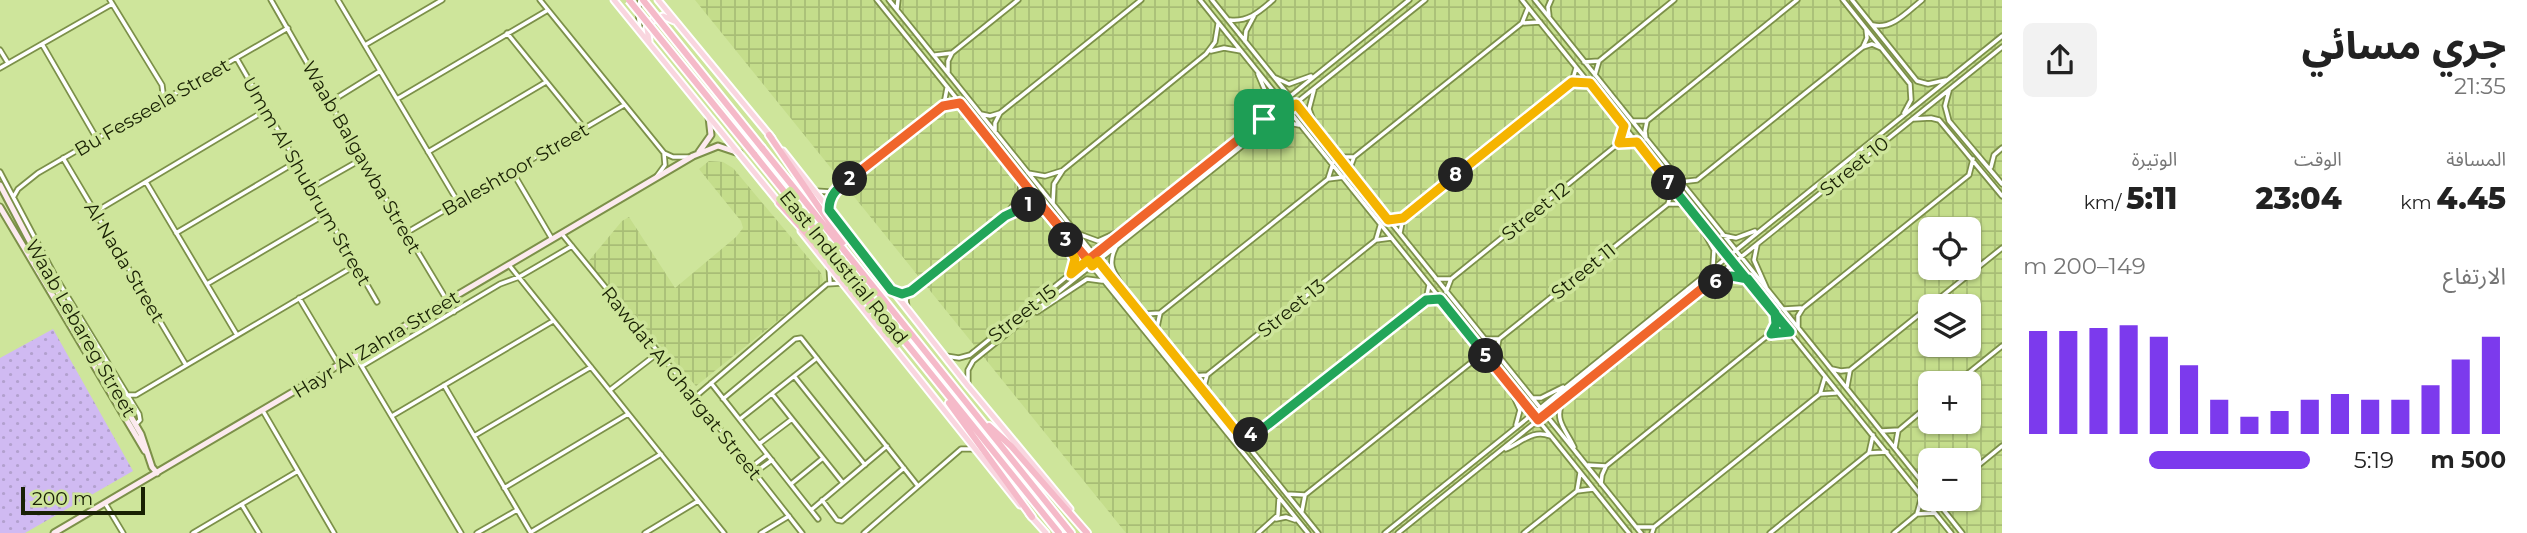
<!DOCTYPE html>
<html lang="ar">
<meta charset="utf-8">
<style>
body{margin:0;font-family:Montserrat,"Noto Sans Arabic",sans-serif;background:#f2f2f2;color:#222;direction:rtl;height:100vh;display:flex;flex-direction:column;font-size:26px;white-space:nowrap}
*{box-sizing:border-box;margin:0}
p{font-size:23px;color:#767676}
.icon{flex:none;width:38px;height:38px;fill:none;stroke:currentColor;stroke-width:2;stroke-linecap:round;stroke-linejoin:round}
.map{position:relative;flex:1;overflow:hidden;direction:ltr}
.panel{display:flex;flex-direction:column;background:#fff;width:525px}
.panel>*{flex:none}
.tools{position:absolute;left:1918px;top:217px;display:grid;gap:14px}
.tools a{display:grid;place-items:center;width:63px;height:63px;border-radius:10px;background:#fff;box-shadow:0 2px 5px #0004;font-size:35px}
.scale{position:absolute;left:21px;bottom:18px;width:124px;box-sizing:border-box;padding-left:7px;border:4px solid #192104;border-top:0;font-size:19px;line-height:24px;white-space:nowrap;color:#192104;-webkit-text-stroke:5px #cee59b;paint-order:stroke}
.pin{position:absolute;display:grid;place-items:center;width:60px;height:60px;color:#fff;margin:-30px;border-radius:14px;box-shadow:0 4px 10px #0006}
.km{position:absolute;width:35px;height:35px;margin:-18px;border-radius:50%;background:#222;color:#fff;font-size:19px;line-height:35px;text-align:center}
.round{display:grid;place-items:center;flex:none;width:74px;height:74px;border-radius:10px;background:#f2f2f2}
.overview{display:flex;align-items:center;justify-content:space-between;height:119px;padding:0 21px}
h1{font-size:38px;font-weight:800;line-height:52px}
.figures{display:grid;grid-template-columns:repeat(3,1fr);gap:10px;height:119px;padding:7px 21px}
.figures div{display:grid;align-content:center}
.figures b{font-size:30px;font-weight:800}
.figures small{font-size:19px;font-weight:400}
.figures p{font-size:19px}
.chart{height:196px;padding:14px 21px}
.chart p{display:flex;justify-content:space-between}
.chart svg{width:100%;height:126px;margin-top:7px;stroke:#7c3aed;stroke-width:6}
ul{padding:0 21px;list-style:none;font-size:23px}
li{display:grid;grid-template-columns:112px 84px 1fr;align-items:center;height:52px}
li i{height:18px;border-radius:9px;background:#7c3aed}
main{display:flex;flex:1;min-height:0}
.map>svg:first-child{display:block}
.industrial{fill:url(#industrial-grid);fill-rule:evenodd}
.park{fill:url(#park-dots)}
.lines{fill:none;stroke-linecap:round;stroke-linejoin:round}
.street-casing{stroke:#7c9049;stroke-width:7}
.secondary-casing{stroke:#7c9049;stroke-width:9}
.primary-casing{stroke:#fff;stroke-width:9}
.highway-casing{stroke:#fff;stroke-width:10}
.street{stroke:#fff;stroke-width:3.5}
.secondary{stroke:#fceaef;stroke-width:5}
.primary{stroke:#f9d6df;stroke-width:5}
.highway{stroke:#f5bac9;stroke-width:6}
.highway-bridge-casing{stroke:#fff;stroke-width:10;stroke-linecap:butt}
.highway-bridge{stroke:#f5bac9;stroke-width:6}
.split-1-casing{stroke:#fff;stroke-width:14}
.split-2-casing{stroke:#fff;stroke-width:14}
.split-3-casing{stroke:#fff;stroke-width:14}
.split-4-casing{stroke:#fff;stroke-width:14}
.split-5-casing{stroke:#fff;stroke-width:14}
.split-6-casing{stroke:#fff;stroke-width:14}
.split-7-casing{stroke:#fff;stroke-width:14}
.split-8-casing{stroke:#fff;stroke-width:14}
.split-9-casing{stroke:#fff;stroke-width:14}
.split-1{stroke:#f0652b;stroke-width:9}
.split-2{stroke:#22a559;stroke-width:9}
.split-3{stroke:#f0652b;stroke-width:9}
.split-4{stroke:#f5b400;stroke-width:9}
.split-5{stroke:#22a559;stroke-width:9}
.split-6{stroke:#f0652b;stroke-width:9}
.split-7{stroke:#22a559;stroke-width:9}
.split-8{stroke:#f5b400;stroke-width:9}
.split-9{stroke:#f5b400;stroke-width:9}
.labels{text-anchor:middle;stroke-width:7;stroke-linejoin:round;paint-order:stroke}
.street-label{font-size:19px;fill:#192104;stroke:#cee59b}
</style>
<main>
<section class="panel">
<div class="overview"><div><h1>جري مسائي</h1><p>21:35</p></div><a class="round"><svg class="icon" aria-label="share" viewBox="0 0 24 24"><path d="M12 15V3M7 8l5-5 5 5M5 13v7h14v-7"/></svg></a></div>
<div class="figures">
<div><p>المسافة</p><b>4.45<small> km</small></b></div>
<div><p>الوقت</p><b>23:04</b></div>
<div><p>الوتيرة</p><b>5:11<small> /km</small></b></div>
</div>
<div class="chart"><p><span>الارتفاع</span>149–200 m</p>
<svg viewBox="0 0 160 44" preserveAspectRatio="none"><path d="M5 44V8M15 44V8M25 44V7M35 44V6M45 44V10M55 44V20M65 44V32M75 44V38M85 44V36M95 44V32M105 44V30M115 44V32M125 44V32M135 44V27M145 44V18M155 44V10"/></svg>
</div>
<ul>
<li><b>500 m</b>5:19<i style="width:56%"></i></li>
</ul>
</section>
<div class="map">
<svg width="2002" height="533" viewBox="0 0 2002 533">
<defs>
<pattern id="industrial-grid" width="8" height="8" patternUnits="userSpaceOnUse" patternTransform="scale(1.75)"><rect width="8" height="8" fill="#c4dd8b"/><path d="M0 4h8M4 0v8" fill="none" stroke="#a8bd76"/></pattern>
<pattern id="park-dots" width="8" height="8" patternUnits="userSpaceOnUse" patternTransform="scale(1.75)"><rect width="8" height="8" fill="#d0baf2"/><path d="M2 2h.1M6 6h.1" fill="none" stroke="#b2a0ce" stroke-width="1.8" stroke-linecap="round"/></pattern>
</defs>
<rect width="100%" height="100%" fill="#cee59b"/>
<path class="industrial" d="M695,0H2002V533H1126ZM1930,229H1969V268H1930ZM1930,306H1969V345H1930ZM1930,383H1969V422H1930ZM1930,460H1969V499H1930Z
M709,161L723,162L733,168L821,273L823,280L821,286L696,386L587,263L622,221L629,217L675,288L736,237L743,228L741,221L699,169Z"/>
<path class="park" d="M53,329L133,471L25,533H0V358Z"/>
<g class="lines">
<g class="street-casing">
<path id="street" d="M110,0L162,85L164,101
M271,0L362,159L454,312
M338,0L458,202
M540,0L664,153L673,157H688
M877,0L1308,533
M889,0L1318,533
M1200,0L1629,533
M1212,0L1641,533
M1522,0L1951,533
M1535,0L1930,492
M1843,0L1910,84L1911,100L1904,113
M1852,0L1917,81L1928,84L1946,80
M897,9L898,0
M1549,16L1548,7L1551,0
M1230,20C1249,22 1260,11 1273,0
M1524,23L1540,22
M1873,25C1892,30 1908,11 1922,0
M640,29L638,12L640,0
M507,33L584,128
M1245,41L1246,31L1254,16
M42,44L97,139
M365,45L442,0
M1863,47L1867,38L1866,29
M0,50L8,63
M1211,51L1224,48L1241,51
M935,55L952,53L1018,0
M237,59L377,302
M1584,62L1599,61L1674,0
M0,68L112,4
M948,72V61L952,53
M1258,74L1269,100L1265,115
M1595,75L1599,61
M1276,78L1289,84L1311,76
M1572,82L1587,83
M1314,90L1309,109L1315,126
M1949,91L1945,106L1949,121L2002,184
M397,99L548,10
M330,102L380,71
M944,104L947,88
M981,114L990,116L1000,113L1141,0
M1914,119L1931,118L1939,120L2002,196
M1632,121H1647L1797,0
M995,132V123L1000,113
M1261,135L1285,122L1299,125
M1646,139L1645,131L1647,121
M1619,143L1637,142
M428,152L546,82
M1339,157H1354
M63,158L186,365
M1991,167L1994,155L2002,148
M512,171L552,239
M1349,171L1354,157L1522,23L1528,8
M0,172L55,276L139,414L140,420L136,424
M1028,173L1045,176L1061,171
M657,176L665,165L664,153
M1328,179L1333,163
M146,182L237,335
M1680,182L1697,180L1863,47L1872,44L1881,48
M311,188L362,159
M816,191L832,192
M14,196L18,189L38,173L288,28
M1053,203L1054,184L1063,170L1206,54L1215,42L1218,24
M1668,204H1686
M829,208L830,199L834,191L943,105L960,103
M95,212L266,110
M1007,215L1028,205L1045,210
M1389,220L1403,218L1561,91L1572,82L1576,68
M1702,228L1714,250L1713,266
M176,233L296,162
M406,233L624,105
M1400,233L1403,218
M562,234L695,397L802,533
M1079,234L1098,241L1120,231
M1722,235L1736,238L1755,231
M1065,237L1075,259L1072,272
M1376,240L1391,238
M1757,245L1754,260L1766,287
M1116,247C1106,266 1115,274 1125,290
M1098,261L1425,0
M509,265L724,533
M829,268L830,283
M1436,279H1451
M207,284L326,214
M1710,284L1731,276L1746,279
M1446,292L1451,279L1619,143L1624,128
M896,293L902,294L911,291L1005,216L1020,196L1021,179
M299,298L339,365
M1426,300L1429,285
M907,307L906,299L911,291
M1784,309L1801,308
M1037,312L1087,279L1102,281
M1144,314L1160,313L1328,179L1344,177
M1798,327V316L1803,308L1969,175L1973,159
M1156,332L1160,313
M1772,332L1775,316
M1484,339H1499L1668,204L1673,187
M1496,354L1499,339
M355,355L461,533
M946,356L959,358L970,355L1409,0
M1473,361L1488,360
M362,366L500,284L519,277L572,246
M1832,369L1841,371L1850,370
M794,376L865,465
M1192,376L1207,375L1376,240L1380,226
M711,383L818,519
M1956,383L2002,346
M968,384V370L973,361L1092,265
M444,385L531,533
M1847,387L1850,370L2002,248
M610,390L658,353
M1203,390L1207,375
M1511,390L1520,410L1516,425
M772,394L843,483
M1820,394L1825,377
M127,395H136L356,265
M695,397L827,284L843,283
M1532,398H1541L1563,387
M723,399L795,339L801,338L918,486
M1562,403C1554,421 1567,431 1574,447
M263,411L334,533
M392,416L553,321
M740,419L817,358
M1882,431L1899,430L1930,404
M474,436L591,367
M1240,436L1256,434L1426,300L1439,299
M759,444L792,419
M1895,448L1898,431
M1252,449L1256,434
M1506,449C1522,442 1533,429 1550,436
M1869,453L1873,435
M1588,465L1606,466
M750,468L767,455
M754,473L772,460
M1969,473L2002,446
M791,484L823,458
M1601,484L1602,475L1606,466L1771,333L1788,332
M504,488L628,414
M1577,491L1580,473
M1287,494L1305,495L1473,361L1477,345
M1935,499L1962,533
M822,500L837,520L842,521L904,468
M105,503L123,533
M242,505L259,533
M1943,508L1944,499
M811,510L887,446
M1302,511L1305,495
M1917,514L1922,496
M1276,519L1286,517L1295,520
M1636,527H1654
M531,532L661,454
M193,533L298,471
M477,533L517,510
M645,533L698,501
M761,533L789,516
M864,533L961,449H974
M1258,533L1278,515L1279,499
M1385,533L2002,36
M1398,533L2002,47
M1524,533L1577,491L1593,489
M1652,533L1654,527L1820,394L1836,393
M1770,533L1869,453L1887,452
M1894,533L1917,514L1934,513"/>
</g>
<g class="secondary-casing">
<path id="secondary" d="M699,152L711,135L709,117
M0,185L46,272L141,434L152,467L157,473
M0,207L145,451
M54,533L693,156L718,146L739,153"/>
</g>
<g class="primary-casing">
<path id="primary" d="M614,0L780,204
M658,0L772,138
M649,41L647,28L653,20L663,16L674,21
M783,151L968,386L1070,509
M801,231L1020,505
M1029,514L1046,533"/>
</g>
<g class="highway-casing">
<path id="highway" d="M769,135L843,242
M762,148L1071,533
M754,154L1059,533
M779,203L878,313
M949,403L1032,517
M989,426L1011,446L1087,533"/>
</g>
<use href="#street" class="street"/>
<use href="#secondary" class="secondary"/>
<use href="#primary" class="primary"/>
<use href="#highway" class="highway"/>
<g class="highway-bridge-casing">
<path id="highway-bridge" d="M629,0L754,154
M643,0L762,148"/>
</g>
<use href="#highway-bridge" class="highway-bridge"/>
</g>
<g class="lines">
<g class="split-1-casing">
<path id="split-1" d="M1029,205L1046,211L1088,260L1264,119"/>
</g>
<g class="split-2-casing">
<path id="split-2" d="M850,179C838,188 829,194 829,210L891,290L902,294L911,291L1005,216L1029,205"/>
</g>
<g class="split-3-casing">
<path id="split-3" d="M850,179L943,106L960,103L1063,232L1066,240"/>
</g>
<g class="split-4-casing">
<path id="split-4" d="M1066,240L1075,259L1071,274L1088,260L1092,266L1098,261L1240,436L1251,435"/>
</g>
<g class="split-5-casing">
<path id="split-5" d="M1251,435L1256,434L1426,300L1440,299L1486,356"/>
</g>
<g class="split-6-casing">
<path id="split-6" d="M1486,356L1538,420L1705,286L1716,282"/>
</g>
<g class="split-7-casing">
<path id="split-7" d="M1669,183C1709,233 1749,283 1790,332L1771,334L1776,324L1775,313L1748,279L1731,276L1716,282"/>
</g>
<g class="split-8-casing">
<path id="split-8" d="M1456,175L1572,82L1590,83L1624,126L1619,143L1637,142L1669,183"/>
</g>
<g class="split-9-casing">
<path id="split-9" d="M1264,119L1282,102L1289,110L1296,104L1388,220L1403,218L1456,175"/>
</g>
<use href="#split-1" class="split-1"/>
<use href="#split-2" class="split-2"/>
<use href="#split-3" class="split-3"/>
<use href="#split-4" class="split-4"/>
<use href="#split-5" class="split-5"/>
<use href="#split-6" class="split-6"/>
<use href="#split-7" class="split-7"/>
<use href="#split-8" class="split-8"/>
<use href="#split-9" class="split-9"/>
</g>
<g class="labels">
<g class="street-label">
<text transform="translate(152 107) rotate(-30)" y="7">Bu Fesseela Street</text>
<text transform="translate(362 157) rotate(60)" y="7">Waab Balgawba Street</text>
<text transform="translate(1854 166) rotate(-39)" y="7">Street 10</text>
<text transform="translate(515 169) rotate(-30)" y="7">Baleshtoor Street</text>
<text transform="translate(307 181) rotate(60)" y="7">Umm Al Shubrum Street</text>
<text transform="translate(1535 211) rotate(-39)" y="7">Street 12</text>
<text transform="translate(125 262) rotate(59)" y="7">Al Nada Street</text>
<text transform="translate(844 267) rotate(51)" y="7">East Industrial Road</text>
<text transform="translate(1583 271) rotate(-39)" y="7">Street 11</text>
<text transform="translate(1291 308) rotate(-39)" y="7">Street 13</text>
<text transform="translate(1022 313) rotate(-38)" y="7">Street 15</text>
<text transform="translate(81 328) rotate(60)" y="7">Waab Lebareg Street</text>
<text transform="translate(376 344) rotate(-31)" y="7">Hayr Al Zahra Street</text>
<text transform="translate(682 383) rotate(51)" y="7">Rawdat Al Ghargat Street</text>
</g>
</g>
</svg>
<div class="tools">
<a><svg class="icon" aria-label="locate" viewBox="0 0 24 24"><circle cx="12" cy="12" r="6"/><path d="M12 2v4M12 18v4M2 12h4M18 12h4"/></svg></a>
<a><svg class="icon" aria-label="layers" viewBox="0 0 24 24"><path d="M12 4l9 5-9 5-9-5zM3 14l9 5 9-5"/></svg></a>
<a>+</a>
<a>−</a>
</div>
<div class="scale">200 m</div>
<div class="pin" style="left:1264px;top:119px;background:#1e9e55"><svg class="icon" aria-label="arrive" viewBox="0 0 24 24"><path d="M6 21V4h12l-3 4 3 4H6"/></svg></div>
<b class="km" style="left:1029px;top:205px">1</b>
<b class="km" style="left:850px;top:179px">2</b>
<b class="km" style="left:1066px;top:240px">3</b>
<b class="km" style="left:1251px;top:435px">4</b>
<b class="km" style="left:1486px;top:356px">5</b>
<b class="km" style="left:1716px;top:282px">6</b>
<b class="km" style="left:1669px;top:183px">7</b>
<b class="km" style="left:1456px;top:175px">8</b>
</div>
</main>
